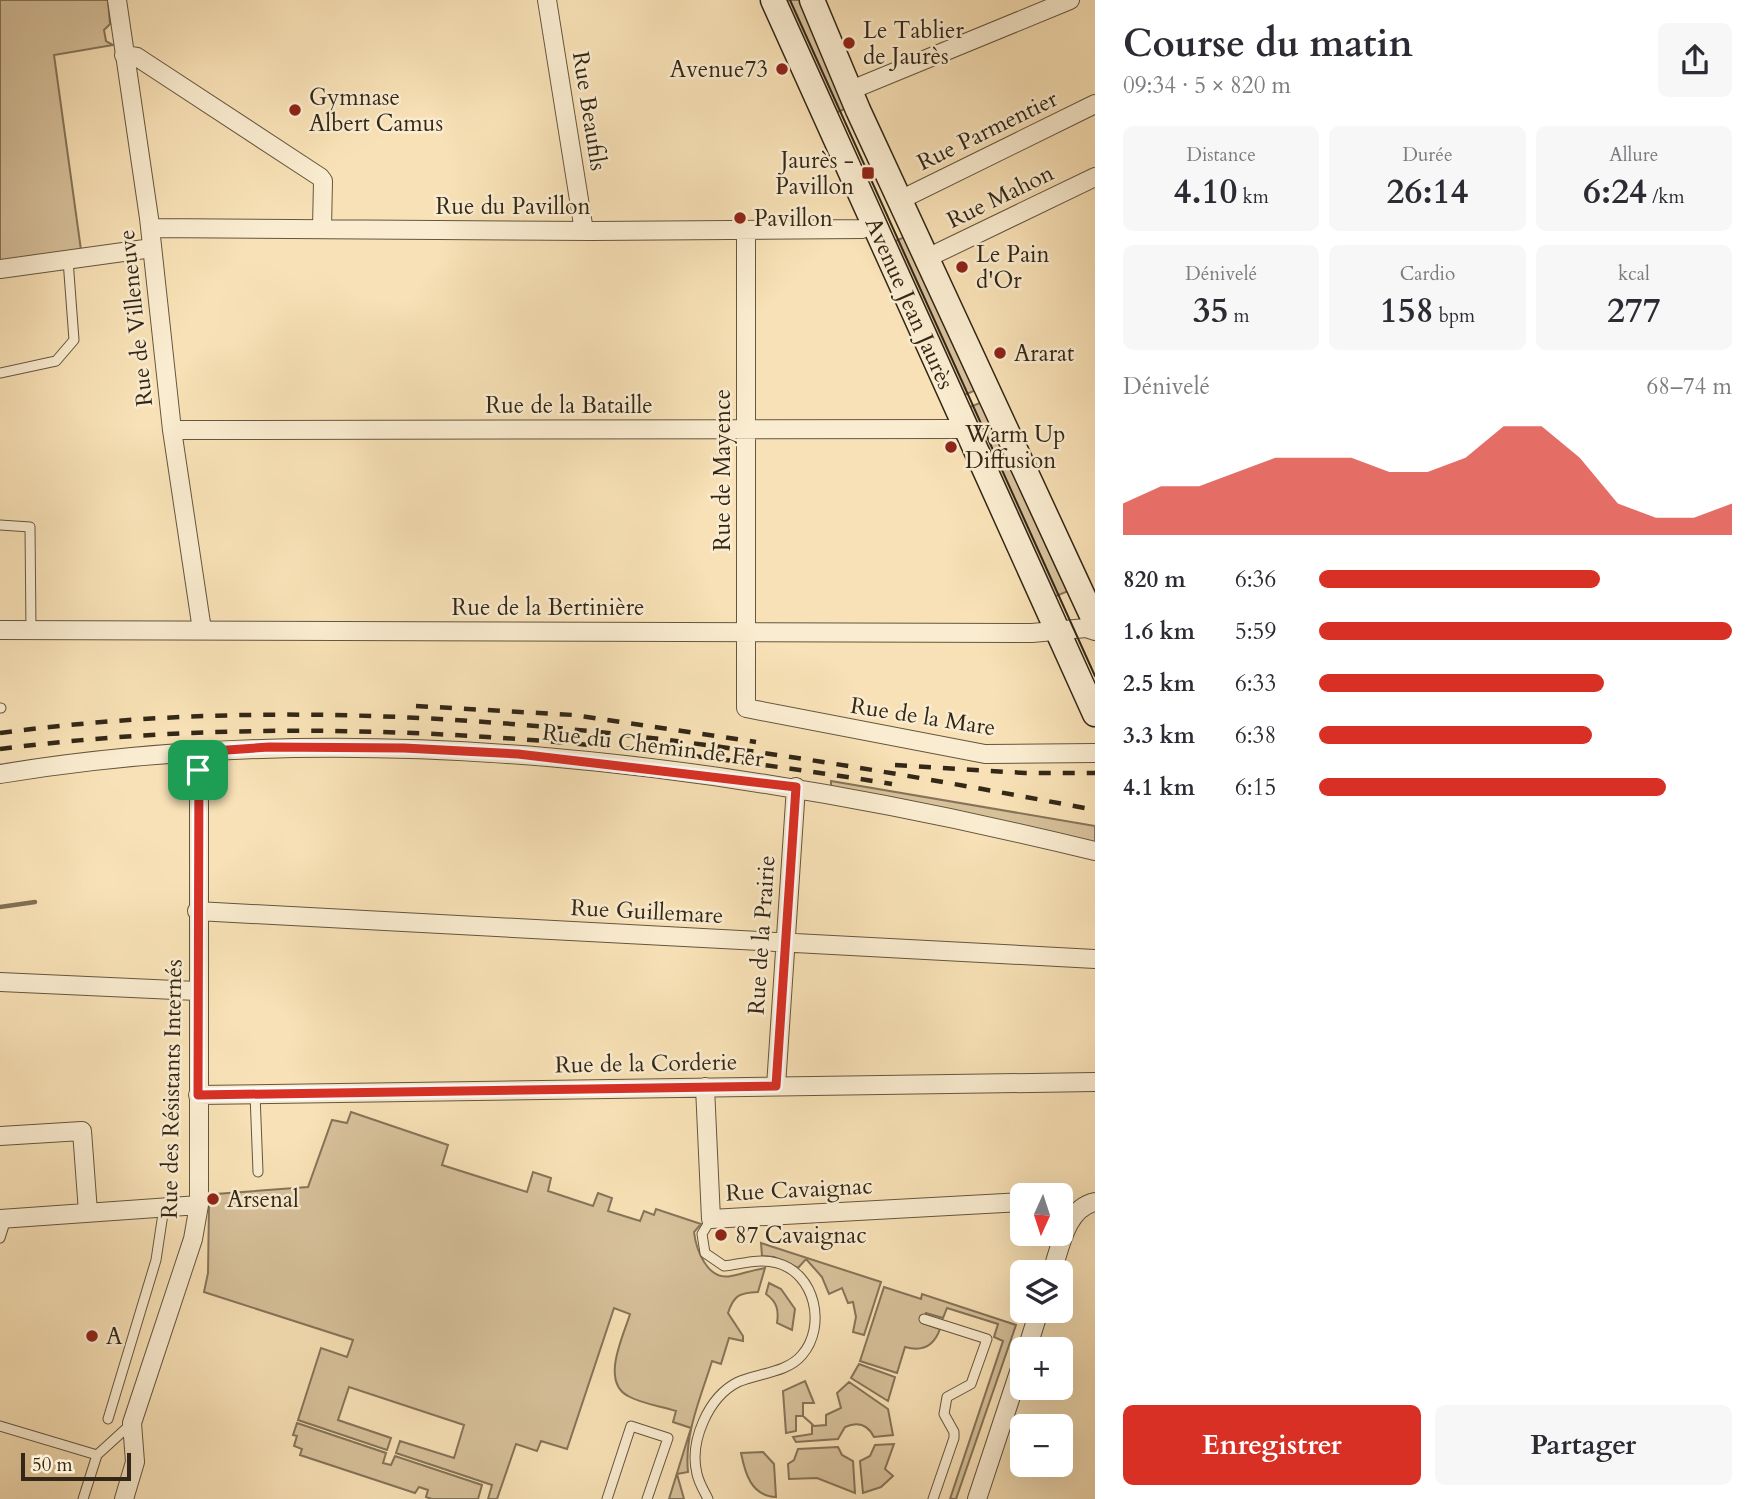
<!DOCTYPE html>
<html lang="fr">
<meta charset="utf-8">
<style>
body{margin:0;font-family:Cardo,serif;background:#f7f7f7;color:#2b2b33;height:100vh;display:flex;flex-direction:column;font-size:26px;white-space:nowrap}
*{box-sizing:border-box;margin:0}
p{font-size:23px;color:#7c7c81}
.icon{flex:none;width:38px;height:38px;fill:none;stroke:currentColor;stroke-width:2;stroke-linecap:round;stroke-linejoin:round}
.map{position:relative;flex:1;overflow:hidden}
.panel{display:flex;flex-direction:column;background:#fff;width:665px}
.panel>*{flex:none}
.needle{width:46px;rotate:183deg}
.controls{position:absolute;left:1010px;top:1183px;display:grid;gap:14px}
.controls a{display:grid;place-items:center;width:63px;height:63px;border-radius:10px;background:#fff;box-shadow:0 7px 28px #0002;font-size:35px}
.scale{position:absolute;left:21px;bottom:18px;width:110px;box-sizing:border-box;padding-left:7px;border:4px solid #332717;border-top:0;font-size:19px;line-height:24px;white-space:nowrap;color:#332717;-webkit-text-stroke:5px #faecd0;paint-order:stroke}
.pin{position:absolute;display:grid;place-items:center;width:60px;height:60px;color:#fff;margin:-30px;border-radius:14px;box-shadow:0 4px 10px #0006}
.round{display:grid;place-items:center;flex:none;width:74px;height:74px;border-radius:10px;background:#f7f7f7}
.overview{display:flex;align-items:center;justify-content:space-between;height:119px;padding:0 28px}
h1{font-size:38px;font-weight:600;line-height:52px}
.metrics{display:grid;grid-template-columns:repeat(3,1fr);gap:10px;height:119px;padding:7px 28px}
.metrics div{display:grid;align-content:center;border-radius:10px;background:#f7f7f7;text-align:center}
.metrics b{font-size:35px;font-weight:600}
.metrics small{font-size:19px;font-weight:400}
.metrics p{font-size:19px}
.chart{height:196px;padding:14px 28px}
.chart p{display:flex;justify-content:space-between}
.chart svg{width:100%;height:126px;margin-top:7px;fill:#d93025;opacity:.7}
.button{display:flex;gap:14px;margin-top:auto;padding:14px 28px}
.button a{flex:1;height:80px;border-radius:10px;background:#d93025;color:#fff;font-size:28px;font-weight:600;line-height:80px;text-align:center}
.button a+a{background:#f7f7f7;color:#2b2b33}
ul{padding:0 28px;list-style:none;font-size:23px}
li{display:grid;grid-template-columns:112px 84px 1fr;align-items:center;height:52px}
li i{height:18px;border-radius:9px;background:#d93025}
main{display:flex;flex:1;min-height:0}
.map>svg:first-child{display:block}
.green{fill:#d7c19b;stroke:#857459;stroke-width:2}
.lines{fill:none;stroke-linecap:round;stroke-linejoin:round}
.stream{stroke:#817156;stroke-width:4.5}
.lane-casing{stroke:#64563f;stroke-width:11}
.street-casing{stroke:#64563f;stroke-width:20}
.secondary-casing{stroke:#332717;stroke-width:27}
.lane{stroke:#faecd0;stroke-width:9}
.street{stroke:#faecd0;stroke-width:18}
.secondary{stroke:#faecd0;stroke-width:24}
.tram{stroke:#332717;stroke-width:2}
.rail{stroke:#332717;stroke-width:4.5;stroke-dasharray:12 12;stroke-linecap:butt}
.route-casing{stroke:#fff;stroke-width:14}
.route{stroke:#d93025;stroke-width:9}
.poi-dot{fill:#8f2418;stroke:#faecd0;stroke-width:2.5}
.labels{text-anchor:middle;stroke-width:5;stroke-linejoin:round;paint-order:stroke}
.poi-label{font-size:23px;fill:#332717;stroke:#faecd0;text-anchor:start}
.street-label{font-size:23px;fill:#332717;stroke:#faecd0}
</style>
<main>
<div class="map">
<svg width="1095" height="1499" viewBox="0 0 1095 1499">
<rect width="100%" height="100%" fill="#f8e1b6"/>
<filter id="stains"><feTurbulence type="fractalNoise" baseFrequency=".00286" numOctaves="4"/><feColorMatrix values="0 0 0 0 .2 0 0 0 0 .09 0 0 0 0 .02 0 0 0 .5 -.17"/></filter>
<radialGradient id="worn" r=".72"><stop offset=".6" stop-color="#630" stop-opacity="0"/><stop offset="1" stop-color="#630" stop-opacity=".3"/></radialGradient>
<path class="green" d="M0,0H108L110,24L104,30L106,41L113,45L54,55L81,250L0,262Z
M783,0H807L854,105L833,114Z
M911,234L981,388L957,398L889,244Z
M987,400L1071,590L1051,598L965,409Z
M831,781L1095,826V844L831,787Z
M351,1112L448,1145L442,1165L527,1192L533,1172L551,1178L548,1191L593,1206L598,1193L612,1198L608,1211L640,1221L644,1211L654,1215L656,1209L701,1224L694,1232C696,1249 707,1281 731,1276C742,1274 752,1270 765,1268L758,1292C739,1293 734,1295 728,1313L743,1336V1341L729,1338L721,1364L712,1361C701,1397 684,1434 688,1472L677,1474L684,1499H669L691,1428L673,1422L676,1411C661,1406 642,1404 628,1396C600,1381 624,1335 630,1314L614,1308L567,1449L541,1441L537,1451L516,1444L497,1499H488L492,1485L396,1453L400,1441L454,1458L464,1425L349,1387L338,1420L391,1438L387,1450L298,1420L321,1348L347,1357L353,1340L204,1292L208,1273L209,1204L216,1203V1194L308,1187L332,1120L347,1123Z
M761,1243L881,1282L864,1335L853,1332L856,1317L853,1302L848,1303L842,1288L829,1294L822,1277L806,1259L798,1268L774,1257L762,1256Z
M769,1283L781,1289L795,1309L792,1330L777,1323C779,1310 777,1302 766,1294Z
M884,1287L921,1299L922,1294L1016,1325L956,1499H950L1003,1341L994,1337L998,1324L947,1308L943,1318L926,1313L923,1323L940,1329C934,1346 922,1352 905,1347L897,1373L860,1361Z
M859,1364L895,1377L888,1401L851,1378Z
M805,1381L814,1403H803V1416L814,1426L826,1425V1415L841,1408L837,1393L849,1382L888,1409L893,1435L874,1437C868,1425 858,1421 845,1427L838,1439L796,1442L793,1437L812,1434V1424L803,1416H796V1431L786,1433L783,1391Z
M297,1423L386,1453L383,1463L391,1465L395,1456L482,1485L478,1499H432L426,1497L428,1490L419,1487L415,1493L300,1455L302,1449L294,1446L297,1436L293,1435Z
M894,1444L885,1469L893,1476L881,1487L863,1493L860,1461L870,1456L875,1445Z
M838,1447L842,1455L853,1461L855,1493L817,1478L789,1479L788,1464L794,1460L798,1449Z
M763,1452L774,1464L776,1497C751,1496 745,1473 741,1453Z"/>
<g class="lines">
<path class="stream" d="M0,907L35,902"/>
<g class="lane-casing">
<path id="lane" d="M0,373L56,361L74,340L68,260
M0,525L30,527L31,630
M0,708H1
M255,1094L258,1172
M0,1238L6,1219
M924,1319L987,1339L971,1384L947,1397L944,1414L954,1432V1438L933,1499
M108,1419L156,1260L164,1207
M0,1426L97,1455
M83,1499L97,1455L131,1424
M607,1499L631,1426L668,1438L647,1499
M708,1499C704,1491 699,1483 697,1474C689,1442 708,1397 738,1382C758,1373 787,1373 802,1355C827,1326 815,1273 777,1263C758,1258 742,1264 724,1266L705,1253L702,1234L711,1219"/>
</g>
<g class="street-casing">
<path id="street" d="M117,0L149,218L172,430L202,630
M547,0L584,231
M124,55L137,57L320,177L323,181L322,228
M851,90L1070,0
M900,200L1095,104
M151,228L592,231L862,229L874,223
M746,231V708L985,754L1095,753
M927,258L1095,177
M0,269L152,248
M172,430L967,429
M0,630L1032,633L1086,628L1095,631
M0,774C365,714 738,764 1095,851
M197,911L1095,959
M0,982L197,991
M776,1086L796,787
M705,1087L711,1219L1022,1202
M198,1095L1095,1082
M0,1136L82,1131L88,1212
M0,1219L199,1205
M1052,1272C1060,1248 1066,1208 1095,1202
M1027,1349L1039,1311
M124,1499L135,1462L132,1423L193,1239L199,1205V752
M977,1499L1022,1363"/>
</g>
<g class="secondary-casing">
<path id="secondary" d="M773,0L1095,714
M812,0L858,110L1095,622"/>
</g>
<use href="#lane" class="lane"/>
<use href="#street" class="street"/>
<use href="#secondary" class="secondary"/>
<path class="tram" d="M790,0L1095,676"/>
<path class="rail" d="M416,706L574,715L756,742
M0,733C368,684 733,741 1095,810
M0,749C296,711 599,737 892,784
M895,765L1025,773H1095"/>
</g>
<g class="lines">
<g class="route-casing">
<path id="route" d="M269,747L404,748L518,754L796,787L776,1086L198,1095L199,752Z"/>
</g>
<use href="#route" class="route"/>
</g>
<g class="poi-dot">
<circle cx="849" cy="43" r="7"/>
<circle cx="782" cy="69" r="7"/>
<circle cx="295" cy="110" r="7"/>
<rect x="861" y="166" width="14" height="14" rx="3.5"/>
<circle cx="740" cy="218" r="7"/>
<circle cx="962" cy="267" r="7"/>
<circle cx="1000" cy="353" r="7"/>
<circle cx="951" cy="447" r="7"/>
<circle cx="213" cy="1199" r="7"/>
<circle cx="721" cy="1235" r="7"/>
<circle cx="92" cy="1336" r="7"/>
</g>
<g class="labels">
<g class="poi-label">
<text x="863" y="38">Le Tablier<tspan x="863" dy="26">de Jaurès</tspan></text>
<text x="768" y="77" text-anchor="end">Avenue73</text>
<text x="309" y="105">Gymnase<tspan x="309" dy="26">Albert Camus</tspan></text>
<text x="854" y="168" text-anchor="end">Jaurès -<tspan x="854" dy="26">Pavillon</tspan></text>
<text x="754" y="226">Pavillon</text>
<text x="976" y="262">Le Pain<tspan x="976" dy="26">d'Or</tspan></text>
<text x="1014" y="361">Ararat</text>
<text x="965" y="442">Warm Up<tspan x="965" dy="26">Diffusion</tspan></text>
<text x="227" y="1207">Arsenal</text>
<text x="735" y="1243">87 Cavaignac</text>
<text x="106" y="1344">A</text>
</g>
<g class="street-label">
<text transform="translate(590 111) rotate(81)" y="8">Rue Beaufils</text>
<text transform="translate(987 130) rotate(-26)" y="8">Rue Parmentier</text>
<text transform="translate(1000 196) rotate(-26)" y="8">Rue Mahon</text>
<text x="513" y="214">Rue du Pavillon</text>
<text transform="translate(910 303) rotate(66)" y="8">Avenue Jean Jaurès</text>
<text transform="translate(135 318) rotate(-96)" y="8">Rue de Villeneuve</text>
<text x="569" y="413">Rue de la Bataille</text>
<text transform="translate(722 470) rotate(-90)" y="8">Rue de Mayence</text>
<text x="548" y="615">Rue de la Bertinière</text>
<text transform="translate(923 716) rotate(9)" y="8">Rue de la Mare</text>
<text transform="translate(653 745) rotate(7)" y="8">Rue du Chemin de Fer</text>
<text transform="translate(647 911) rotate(3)" y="8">Rue Guillemare</text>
<text transform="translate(761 935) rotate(-86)" y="8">Rue de la Prairie</text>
<text transform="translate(646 1063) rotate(-1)" y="8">Rue de la Corderie</text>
<text transform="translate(171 1089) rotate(-89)" y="8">Rue des Résistants Internés</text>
<text transform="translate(799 1189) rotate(-3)" y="8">Rue Cavaignac</text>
</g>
</g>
<rect width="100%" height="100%" filter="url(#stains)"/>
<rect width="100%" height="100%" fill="url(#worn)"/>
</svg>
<div class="controls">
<a><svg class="needle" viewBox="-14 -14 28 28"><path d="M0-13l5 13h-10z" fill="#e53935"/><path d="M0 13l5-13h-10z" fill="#7c7c81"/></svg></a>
<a><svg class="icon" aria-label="layers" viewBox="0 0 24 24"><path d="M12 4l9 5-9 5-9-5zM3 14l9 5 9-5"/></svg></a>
<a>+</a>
<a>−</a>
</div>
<div class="scale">50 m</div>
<div class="pin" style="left:198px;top:770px;background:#1e9e55"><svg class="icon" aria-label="arrive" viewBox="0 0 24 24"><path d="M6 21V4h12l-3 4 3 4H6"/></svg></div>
</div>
<section class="panel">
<div class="overview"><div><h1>Course du matin</h1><p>09:34 · 5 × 820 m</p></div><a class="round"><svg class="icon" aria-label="share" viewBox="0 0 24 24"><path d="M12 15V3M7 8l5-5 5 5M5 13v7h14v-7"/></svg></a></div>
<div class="metrics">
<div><p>Distance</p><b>4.10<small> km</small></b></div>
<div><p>Durée</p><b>26:14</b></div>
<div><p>Allure</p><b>6:24<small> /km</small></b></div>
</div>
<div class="metrics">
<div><p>Dénivelé</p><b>35<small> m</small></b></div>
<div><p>Cardio</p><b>158<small> bpm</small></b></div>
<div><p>kcal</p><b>277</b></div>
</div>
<div class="chart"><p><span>Dénivelé</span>68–74 m</p>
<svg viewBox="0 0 160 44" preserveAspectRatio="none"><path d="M0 44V33L10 27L20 27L30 22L40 17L50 17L60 17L70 22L80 22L90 17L100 6L110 6L120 17L130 33L140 38L150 38L160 33V44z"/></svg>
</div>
<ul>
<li><b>820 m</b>6:36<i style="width:68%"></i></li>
<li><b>1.6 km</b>5:59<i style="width:100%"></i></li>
<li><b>2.5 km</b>6:33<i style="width:69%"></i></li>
<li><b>3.3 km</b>6:38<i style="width:66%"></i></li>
<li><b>4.1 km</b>6:15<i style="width:84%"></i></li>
</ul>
<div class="button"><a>Enregistrer</a><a>Partager</a></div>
</section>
</main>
